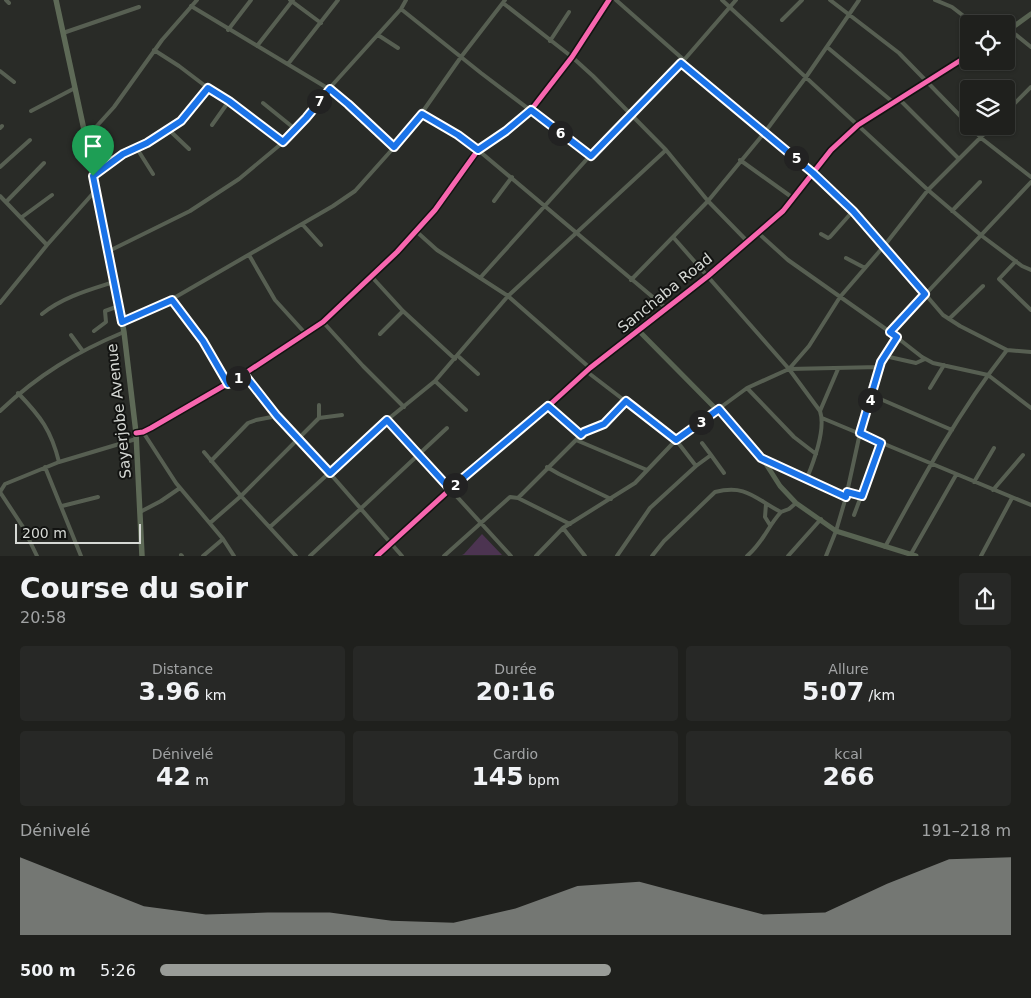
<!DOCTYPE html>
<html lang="fr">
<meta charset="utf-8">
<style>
body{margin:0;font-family:"DejaVu Sans",sans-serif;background:#272826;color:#f1f3f6;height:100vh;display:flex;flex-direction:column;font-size:19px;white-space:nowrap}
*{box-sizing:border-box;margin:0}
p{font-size:16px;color:#a1a3a4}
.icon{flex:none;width:28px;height:28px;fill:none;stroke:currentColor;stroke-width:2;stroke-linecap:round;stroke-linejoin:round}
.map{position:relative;height:556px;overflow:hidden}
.panel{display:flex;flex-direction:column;background:#1f201d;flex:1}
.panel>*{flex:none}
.buttons{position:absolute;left:960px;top:15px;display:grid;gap:10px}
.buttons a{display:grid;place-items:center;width:55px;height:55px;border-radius:5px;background:#1f201d;box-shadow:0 1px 4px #0004,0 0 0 1px #3c3e3b;font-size:25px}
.scale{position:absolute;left:15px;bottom:12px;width:126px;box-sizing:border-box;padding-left:5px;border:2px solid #d6d9d5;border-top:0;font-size:14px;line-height:18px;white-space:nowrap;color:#d6d9d5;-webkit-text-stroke:4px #121311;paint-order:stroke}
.pin{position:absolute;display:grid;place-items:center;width:42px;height:42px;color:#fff;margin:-51px -21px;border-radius:50% 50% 50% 0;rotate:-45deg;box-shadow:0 0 5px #0007}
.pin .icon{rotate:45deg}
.km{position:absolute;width:25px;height:25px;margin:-12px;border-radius:50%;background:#222;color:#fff;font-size:14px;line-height:25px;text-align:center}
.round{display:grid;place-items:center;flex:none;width:52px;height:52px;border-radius:5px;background:#272826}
.overview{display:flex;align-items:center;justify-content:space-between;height:85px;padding:0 20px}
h1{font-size:28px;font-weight:700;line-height:38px}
.figures{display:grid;grid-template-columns:repeat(3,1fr);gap:8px;height:85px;padding:5px 20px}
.figures div{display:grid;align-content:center;border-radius:5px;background:#272826;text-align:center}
.figures b{font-size:25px;font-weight:700}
.figures small{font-size:14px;font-weight:400}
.figures p{font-size:14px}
.chart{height:140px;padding:10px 20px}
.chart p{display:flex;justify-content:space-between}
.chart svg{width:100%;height:90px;margin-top:5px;fill:#999c98;opacity:.7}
ul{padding:0 20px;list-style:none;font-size:16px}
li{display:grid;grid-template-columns:80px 60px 1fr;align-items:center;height:38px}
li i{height:12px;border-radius:6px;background:#999c98}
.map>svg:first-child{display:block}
.green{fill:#4c3451}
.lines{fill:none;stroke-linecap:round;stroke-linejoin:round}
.street{stroke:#575f52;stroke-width:4}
.secondary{stroke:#586352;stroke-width:5}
.primary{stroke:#5e6a57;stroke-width:5.5}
.cycleway-casing{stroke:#121311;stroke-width:8}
.cycleway{stroke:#f766af;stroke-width:5}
.route-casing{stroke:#fff;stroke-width:10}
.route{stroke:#1a73e8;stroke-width:6}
.labels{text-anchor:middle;stroke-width:4;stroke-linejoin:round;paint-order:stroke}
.street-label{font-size:15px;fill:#d6d9d5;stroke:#121311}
</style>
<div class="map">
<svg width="1031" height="556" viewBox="0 0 1031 556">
<rect width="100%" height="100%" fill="#292b27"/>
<path class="green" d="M482,534L502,555H462L464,554Z"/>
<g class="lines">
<path class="street" d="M6,0L9,3
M290,0L321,23
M616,0L684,60
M722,0L928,190L982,236L1022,266L1031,270
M830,0L899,53L969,125
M935,0L952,7L974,24
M503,3L572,57L593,76L666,150L708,201L747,241
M191,6L329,89L348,104L394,147
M401,9L481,73L591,156
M782,20L802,0
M228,30L251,0
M1010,30L1031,47
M63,33L139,7
M378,35L398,48
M550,41L569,12
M257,46L293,0
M827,47L894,103
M154,50L179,66L208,88L229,101L283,142
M681,63L793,156L838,196L884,246L943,315L960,326L1007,350L1031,352
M288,64L338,0
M0,71L14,82
M899,99L959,159
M263,103L295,129
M31,111L75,88
M1006,112L1031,87
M421,114L458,135L478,150L667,309
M212,125L229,101
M970,126L981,138L1031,177
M0,128L2,126
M168,129L189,149
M86,138L114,107L162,40L197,0
M136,147L153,174
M740,160L793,198
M0,167L30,140
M93,176L123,154L147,143L181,121L208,88
M0,196L47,245
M494,201L512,177
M6,202L44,163
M952,211L980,182
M22,217L52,195
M302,224L321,245
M417,232L437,250L508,296L590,368
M757,232L788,260L890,332L922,357L933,363L988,375L1031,408
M821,234L828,238L830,237L853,211
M673,237L789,369L820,411
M109,251L190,211L239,179L281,144L306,118L326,92L401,9L406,0
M249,255L275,300L305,333
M846,258L865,268
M1016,261L999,279L1031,310
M371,276L403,311L380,334
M480,278L587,159L684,60L736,0
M631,280L708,201L765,132L806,77L859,0
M172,300L203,341L228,384
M0,303L47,245L96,190
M403,311L455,359
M42,314C63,297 89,290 114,282
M949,319L983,286
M122,322L167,302L333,206L355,191L397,144L421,114L461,57L505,0
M323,322L363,366L404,407
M94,331L106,322L105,311L119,306
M890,332L1031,182
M71,335L82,350
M458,356L478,374
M885,356L916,363L925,359
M789,369L809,346L840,297L884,246L928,190L992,126
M586,371L676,440L696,466L650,508L617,556
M244,374L277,416L300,439L402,556
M435,381L466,410
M747,388L794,437L816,454
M930,388L944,365
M18,393C41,417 51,430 59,462
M871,395L952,430
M548,406L581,435
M0,411C38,375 76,352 124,332
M319,418L342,415
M822,418L1031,505
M387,420L511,556
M143,432L176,483L223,539L234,556
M136,433L143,432L151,428L244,374L323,322L397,252L435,210L478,150L506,131L531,110L572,57L609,0
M576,440L647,470
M702,443L711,455
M204,452L241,496L296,556
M763,459L846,497
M211,461L248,423L256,420L277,416
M696,466L711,455L724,473
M45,467L81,556
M547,467L559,474L611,499
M807,478C814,461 826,429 820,411L838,369
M974,482L994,448
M993,490L1023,455
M847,493L862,497
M518,498L584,432L603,424L626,401
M766,504L765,517L770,525
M62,506L98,497
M140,512L161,501L180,488
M854,515L881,443
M210,523L241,496L319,418V405
M270,527L387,420L435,381L508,296L666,150
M563,528L585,556
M885,547C922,479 959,411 1007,350
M911,554L956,475
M181,555L182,556
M37,556L23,527L0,492L5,484L59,462L136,439
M203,556L223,539
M310,556L447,428
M444,556L510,497L518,498L570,524
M536,556L563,528L635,483L676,440L747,388L789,369L879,367
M652,556L664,541L715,492C747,484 755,499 781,512L789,509L796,503
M747,556C764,542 767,527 781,512
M788,556L821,519
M826,556L836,531L846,497L860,433L879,367L897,337
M981,556L1012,498"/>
<path class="secondary" d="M1006,32L1031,14
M639,331L715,408L719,409L766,464L780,486L796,503L836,531L916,556
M377,556L481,461L544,410L590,368L708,276L783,211L831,150L858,125L969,55"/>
<path class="primary" d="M56,0L86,139L124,332L136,433L142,556"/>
<g class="cycleway-casing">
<path id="cycleway" d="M136,433L143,432L151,428L244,374L323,322L397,252L435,210L478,150L506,131L531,110L572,57L609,0
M377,556L481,461L544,410L590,368L708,276L783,211L831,150L858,125L969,55"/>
</g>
<use href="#cycleway" class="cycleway"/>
</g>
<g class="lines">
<g class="route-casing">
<path id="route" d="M681,63L813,173L853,211L925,294L890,332L897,337L881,362L860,433L881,443L862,496L847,492L846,497L761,458L719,409L676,440L626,401L604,424L584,432L581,435L548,406L450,489L387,420L330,473L277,416L244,374L228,384L203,341L172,300L122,322L93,176L123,154L147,143L181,121L208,88L229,101L283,142L306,118L330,89L348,104L394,147L422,114L458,135L478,150L506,131L531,110L591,156Z"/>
</g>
<use href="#route" class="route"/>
</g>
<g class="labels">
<g class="street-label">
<text transform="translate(665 293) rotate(-39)" y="5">Sanchaba Road</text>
<text transform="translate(119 411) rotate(-96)" y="5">Sayerjobe Avenue</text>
</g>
</g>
</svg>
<div class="buttons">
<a><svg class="icon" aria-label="locate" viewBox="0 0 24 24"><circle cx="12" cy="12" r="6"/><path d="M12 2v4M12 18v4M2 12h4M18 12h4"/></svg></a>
<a><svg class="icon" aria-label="layers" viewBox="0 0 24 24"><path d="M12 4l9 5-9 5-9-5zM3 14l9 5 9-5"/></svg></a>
</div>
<div class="scale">200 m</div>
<div class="pin" style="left:93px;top:176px;background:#1e9e55"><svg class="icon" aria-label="arrive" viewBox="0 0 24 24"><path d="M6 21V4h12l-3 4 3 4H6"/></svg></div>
<b class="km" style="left:238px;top:378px">1</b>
<b class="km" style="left:455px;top:485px">2</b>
<b class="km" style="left:701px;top:422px">3</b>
<b class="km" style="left:870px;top:400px">4</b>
<b class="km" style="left:796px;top:158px">5</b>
<b class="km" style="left:560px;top:133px">6</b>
<b class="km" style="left:319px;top:101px">7</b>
</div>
<section class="panel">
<div class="overview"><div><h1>Course du soir</h1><p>20:58</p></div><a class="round"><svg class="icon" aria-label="share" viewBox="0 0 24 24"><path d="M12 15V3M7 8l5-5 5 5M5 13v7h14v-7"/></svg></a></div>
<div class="figures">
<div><p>Distance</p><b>3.96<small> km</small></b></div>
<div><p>Durée</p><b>20:16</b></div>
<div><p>Allure</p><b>5:07<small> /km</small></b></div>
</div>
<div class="figures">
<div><p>Dénivelé</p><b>42<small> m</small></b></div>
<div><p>Cardio</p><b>145<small> bpm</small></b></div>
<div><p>kcal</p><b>266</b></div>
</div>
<div class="chart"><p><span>Dénivelé</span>191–218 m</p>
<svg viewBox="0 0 160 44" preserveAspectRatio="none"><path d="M0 44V6L10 18L20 30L30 34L40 33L50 33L60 37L70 38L80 31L90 20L100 18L110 26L120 34L130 33L140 19L150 7L160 6V44z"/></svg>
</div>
<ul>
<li><b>500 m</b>5:26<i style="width:53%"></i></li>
</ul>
</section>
